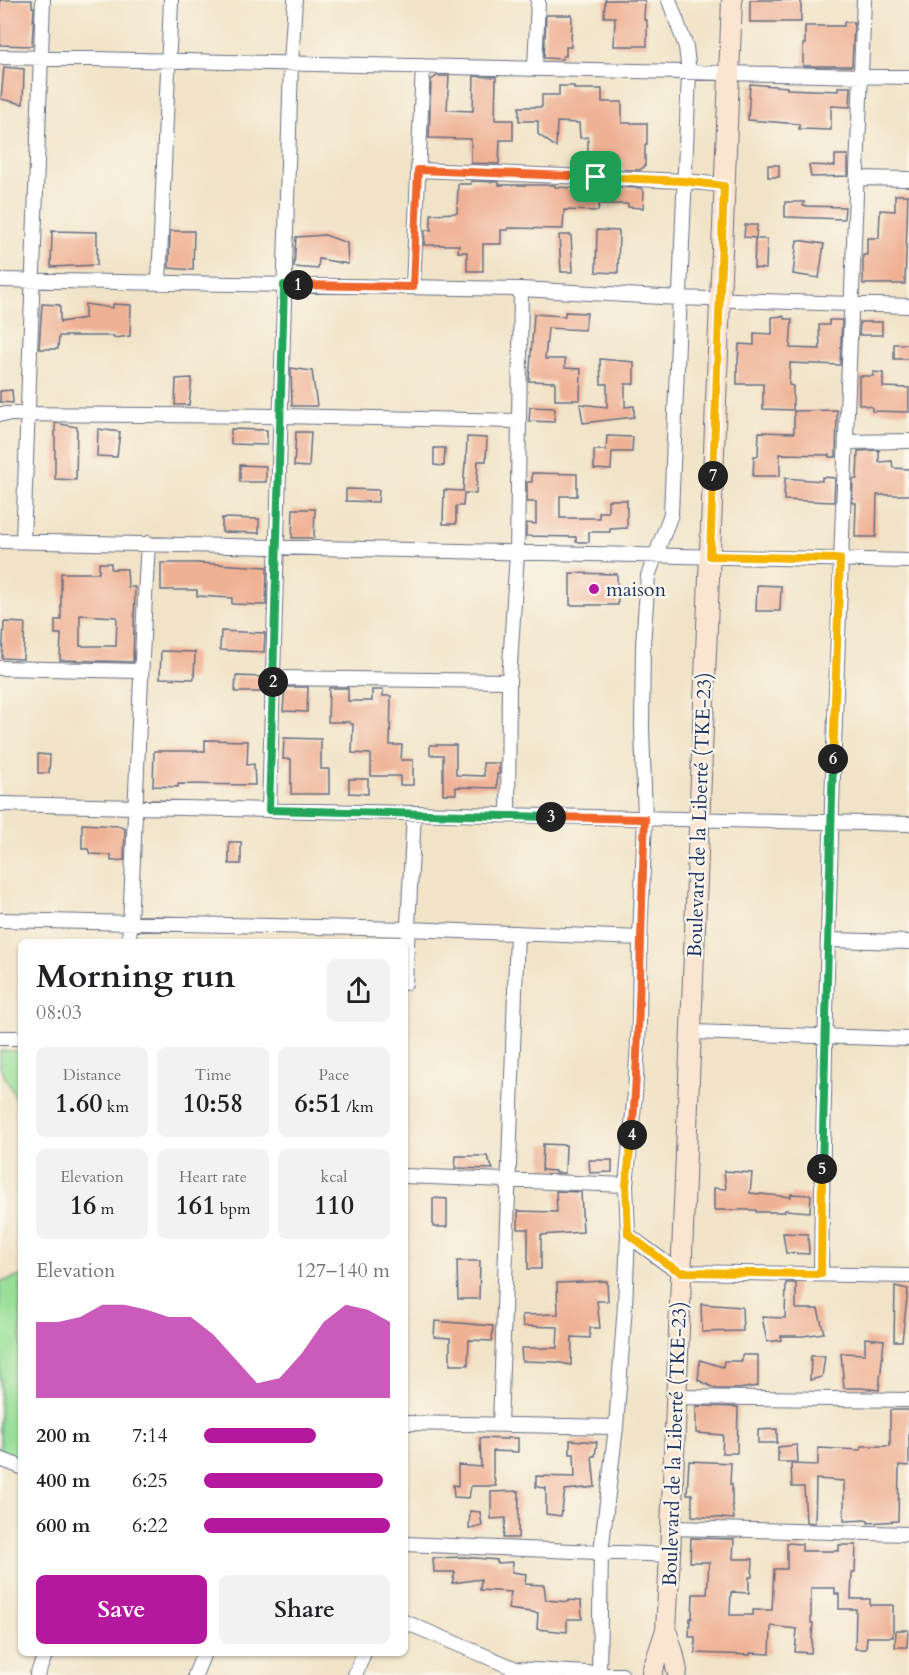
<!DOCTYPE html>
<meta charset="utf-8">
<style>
body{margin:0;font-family:Cardo,serif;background:#f2f2f2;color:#202124;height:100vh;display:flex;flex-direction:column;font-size:22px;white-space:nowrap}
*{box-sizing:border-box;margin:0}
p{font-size:20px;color:#757577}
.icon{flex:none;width:33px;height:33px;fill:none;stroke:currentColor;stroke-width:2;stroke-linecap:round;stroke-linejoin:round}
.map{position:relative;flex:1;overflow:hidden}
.drawer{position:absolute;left:18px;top:939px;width:390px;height:717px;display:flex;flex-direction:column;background:#fff;border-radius:9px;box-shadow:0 2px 4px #0004}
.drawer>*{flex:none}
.pin{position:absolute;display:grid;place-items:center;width:51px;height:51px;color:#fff;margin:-26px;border-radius:12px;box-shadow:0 3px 9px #0006}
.km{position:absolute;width:30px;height:30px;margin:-15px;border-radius:50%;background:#222;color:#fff;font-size:16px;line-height:30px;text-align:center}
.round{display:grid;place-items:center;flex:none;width:63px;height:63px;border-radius:9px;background:#f2f2f2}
.summary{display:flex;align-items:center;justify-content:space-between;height:102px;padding:0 18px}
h1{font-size:33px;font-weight:600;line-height:45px}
.stats{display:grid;grid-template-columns:repeat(3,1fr);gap:9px;height:102px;padding:6px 18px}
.stats div{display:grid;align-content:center;border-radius:9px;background:#f2f2f2;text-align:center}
.stats b{font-size:26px;font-weight:600}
.stats small{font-size:16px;font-weight:400}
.stats p{font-size:16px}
.chart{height:168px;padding:12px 18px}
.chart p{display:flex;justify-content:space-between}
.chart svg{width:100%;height:108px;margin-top:6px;fill:#b5179e;opacity:.7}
.primary-button{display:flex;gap:12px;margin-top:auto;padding:12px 18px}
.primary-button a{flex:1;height:69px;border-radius:9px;background:#b5179e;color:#fff;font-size:24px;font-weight:600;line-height:69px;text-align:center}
.primary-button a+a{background:#f2f2f2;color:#202124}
ul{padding:0 18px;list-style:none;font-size:20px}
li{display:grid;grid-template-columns:96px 72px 1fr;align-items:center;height:45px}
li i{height:15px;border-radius:8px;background:#b5179e}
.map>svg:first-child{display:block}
.green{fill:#99df98;stroke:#5a877b;stroke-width:1.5}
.building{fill:#efb194;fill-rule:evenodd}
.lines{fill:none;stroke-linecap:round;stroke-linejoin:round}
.street-casing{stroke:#666e83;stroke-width:16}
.secondary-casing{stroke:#666e83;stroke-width:22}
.street{stroke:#fff;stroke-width:14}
.secondary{stroke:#fce5d0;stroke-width:20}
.split-1-casing{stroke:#fff;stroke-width:12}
.split-2-casing{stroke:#fff;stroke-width:12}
.split-3-casing{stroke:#fff;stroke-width:12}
.split-4-casing{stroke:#fff;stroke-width:12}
.split-5-casing{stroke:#fff;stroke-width:12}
.split-6-casing{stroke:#fff;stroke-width:12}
.split-7-casing{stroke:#fff;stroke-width:12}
.split-8-casing{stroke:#fff;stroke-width:12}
.split-1{stroke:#f0652b;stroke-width:8}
.split-2{stroke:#22a559;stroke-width:8}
.split-3{stroke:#22a559;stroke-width:8}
.split-4{stroke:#f0652b;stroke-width:8}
.split-5{stroke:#f5b400;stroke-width:8}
.split-6{stroke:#22a559;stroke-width:8}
.split-7{stroke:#f5b400;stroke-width:8}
.split-8{stroke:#f5b400;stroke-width:8}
.poi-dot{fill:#b5179e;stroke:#fbf7ec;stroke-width:2}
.labels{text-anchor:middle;stroke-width:4.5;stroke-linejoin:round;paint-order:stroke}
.poi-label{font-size:20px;fill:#1b2f5e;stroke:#fbf7ec;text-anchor:start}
.street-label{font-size:20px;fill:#1b2f5e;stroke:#fbf7ec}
</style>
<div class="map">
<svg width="909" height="1675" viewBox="0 0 909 1675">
<rect width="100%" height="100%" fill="#fbf7ec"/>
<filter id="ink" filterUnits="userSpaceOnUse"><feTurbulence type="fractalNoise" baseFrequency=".0167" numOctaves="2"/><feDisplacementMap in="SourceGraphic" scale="12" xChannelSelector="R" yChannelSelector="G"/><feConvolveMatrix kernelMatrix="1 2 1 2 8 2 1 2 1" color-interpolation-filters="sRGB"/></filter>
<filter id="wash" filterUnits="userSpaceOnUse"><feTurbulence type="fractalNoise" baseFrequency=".008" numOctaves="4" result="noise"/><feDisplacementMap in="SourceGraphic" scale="24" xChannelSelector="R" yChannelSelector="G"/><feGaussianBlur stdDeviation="1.35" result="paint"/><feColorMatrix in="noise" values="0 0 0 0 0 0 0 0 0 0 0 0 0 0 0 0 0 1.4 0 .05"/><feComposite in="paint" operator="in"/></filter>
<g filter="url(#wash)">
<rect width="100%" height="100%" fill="#f1e3c7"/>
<path class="green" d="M0,1051H21V1108L0,1067Z
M21,1276V1460L0,1451V1282Z"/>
<g id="blocks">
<path class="building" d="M0,0H32V7H34L32,46L0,45Z
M605,0H645L644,20H647V46H614L615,17H604Z
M750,0H801V22H750Z
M546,15H572L571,47H566V56H563V59L544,58Z
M844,22H854L852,66H803V44H805V26H844Z
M4,67L24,69L23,104L1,99Z
M437,76H449L447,110L473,111L474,76L496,77L495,120H513V140H500L499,164L471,163V139L429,138L431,80Z
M750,84L787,87V89L838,91V87H851L850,107L831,106V130L799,129V124L748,120Z
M559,86H574V89H602V102H622V123H647V145H645V166L640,170L601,169V167L591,166V164H588V137L580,138L579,123L557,122L556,147L538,134V121H519V107H542V95H559Z
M835,155H848V176L811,177L809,165L835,166Z
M768,165H779V177H768Z
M471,181L499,182V185H555V187L599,189L600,187L641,188L644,192L643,208L628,207V204H599L598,211L564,210L563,229L508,228V230H501V244H483V271H467V252H458L459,245H424L425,230H431V214L457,213L458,184H471Z
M895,195H908L905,284H863V255H867V238H879L880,210L895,211Z
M785,202H804L803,206L845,207L844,219L785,217Z
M745,225H757L756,238L744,237Z
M597,230L619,231L618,273L596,272Z
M52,231L97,232V265L51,267Z
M170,231H194L193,270L169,268Z
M325,235L347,243L348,264L319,259L318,269L294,267L296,237Z
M559,235H571L573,272H561Z
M755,239H767L766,269L754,268Z
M797,240L824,244L819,278L793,274Z
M42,304L60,305V322L85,318V304L113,308V304L131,305L130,336L114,338V336H59L58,349H39Z
M565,312L587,313L585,330L548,328L545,359H565V368L581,369L580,400H555V382L529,381L534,314L565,316Z
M783,316L785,319H792L790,348L820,349L819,325H829V320H842L840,365L790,363L789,385L793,386V410L763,409V384H737V364H738L739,344L754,345V333L772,334V317Z
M860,322H882V335H859Z
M894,344H909V359H894Z
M600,359L634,362V384H625V407L634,406V417L583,423L580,404L607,407V384H601Z
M291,368L312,371L317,406H292Z
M873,372L883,373V387L909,388V412L872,411V407L859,404V376H873Z
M192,378L189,405H175L176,379Z
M12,390L13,403L0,402V391Z
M530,407L555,408L554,422L529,421Z
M837,410L836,457H829V455L780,454V476H753L754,456H758L759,432L794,433V411Z
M55,423L77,427L76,480L55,479Z
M98,429L120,432L117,457L97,456Z
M231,429L267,430V445L231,444Z
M296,432H311L309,467L294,466Z
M607,436L633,437L632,452H612L611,470L594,469V450H606Z
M467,437L487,438L486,461H478L476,494L464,493L463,506H456V524H443L444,490L463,491L465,463H466Z
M434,448H445L444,466L434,465Z
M879,450V462L892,461L893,468L909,469V495H877L876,537H855L856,503H852L853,479H857L858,451Z
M240,465L266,466V482H240Z
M532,473L577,474V496H560V518H599V512H608V500H627V528L610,529V532H589V542H576V537L526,536V523L536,524V502H527V482H532Z
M822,477L835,478L834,502L784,500L785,478L822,481Z
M346,489L379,490L378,502L346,501Z
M293,509H315L314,538H292Z
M222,518L259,519V533L222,532Z
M99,563H111V569H127L128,587H135L133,662L60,660L61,634H55V620H61V573H99ZM80,615L117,617L116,646H80Z
M161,563H198L267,567L266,605L232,604V598L197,596V590H161Z
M570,573L617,574L618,605H570Z
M757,585L781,586L780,611H756Z
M4,622L25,623L23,659L2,658Z
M221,631L265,633L264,652L220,650Z
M161,651L195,652L194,679L160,678Z
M236,676L264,677L263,692H235Z
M285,687H308L307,712L283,711Z
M329,688H348V701H372V690H383V696H391L390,745H402L401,760H413V785H400V776H371V755L370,754L352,753L353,724H350V722H328Z
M284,738L321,739V769H329V794H291V759H283Z
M205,740L248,741L247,765L254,764L255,785L178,784V787L153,786L154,751H205Z
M430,745H456V775L484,776L483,763H499V774H497V788L456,787V794H443V755H430Z
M38,754L50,755L49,773H38Z
M349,779H368V794L349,793Z
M82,824L119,826L125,829L124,860L111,861V855L90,854L88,849H82Z
M229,842H241V864H229Z
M543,1144L566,1145L565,1173H555V1171L542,1170Z
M456,1156H487L493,1169L455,1168Z
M589,1160H612V1172L590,1173Z
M724,1171L752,1173L750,1193L791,1197V1194L811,1195L810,1212L785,1210V1212H756V1210H714V1188L726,1189Z
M556,1191L581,1192L583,1232L541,1235V1269H528V1229H518V1211L557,1212Z
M433,1198L447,1199V1227H433Z
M783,1233L808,1234L809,1254L786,1253Z
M457,1261H480L479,1299H458Z
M607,1281L608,1301H597L600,1328H590V1338L572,1337L571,1365L556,1362L522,1361L521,1348H557L558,1327L523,1326L522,1315L558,1314L557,1283Z
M786,1283H796V1309H818L824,1333L803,1336H781V1340L767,1342L762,1317L785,1318Z
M895,1286L908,1289L902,1341H894Z
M701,1304L742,1307L743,1331L702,1332Z
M435,1321L493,1326L492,1341L469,1340L468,1365H450V1338L434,1337Z
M865,1338L884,1340L879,1390L861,1388H844L841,1353L865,1354Z
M742,1355H758V1386L738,1389H716L698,1380L700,1360L723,1367L724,1361H742Z
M811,1356H825L822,1377L810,1380Z
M696,1406L738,1407L737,1453H722L723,1435L696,1433Z
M890,1410H909V1466L899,1465L898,1521L868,1523V1520L844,1521V1481L816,1479L815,1523L806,1522L804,1487H792L791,1464L818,1465V1448L861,1450V1446H890Z
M777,1429V1443H758V1430Z
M480,1438L507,1439V1438H518V1452L493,1451V1473L496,1486H471L469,1498L454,1497L453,1485L458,1486V1465L481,1467Z
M570,1440L597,1442L595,1456H592L595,1487L565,1490L561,1516L546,1514V1488L536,1487V1476L575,1477L574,1454H570Z
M797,1445L798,1462H778V1447Z
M689,1461L731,1463L730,1484H732V1502L734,1519L692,1516V1494H687Z
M519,1491L518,1538H503L506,1518L491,1519V1492Z
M470,1511L480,1512L482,1526L469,1529Z
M691,1538L734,1539L733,1559H753L752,1577H749V1593L731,1592L730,1615H753V1610H772L774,1569H787V1543L802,1544V1551H839V1545H856L855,1572H852L851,1599H870V1605H893V1637H867L866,1649H855L856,1609H839V1594H835V1588H811V1623H813L811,1653L795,1652L797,1629L771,1626L770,1654L750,1653V1655L695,1653V1637H689L690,1618H692L693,1594H707L709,1562H690Z
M464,1557L497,1560V1563L513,1562L512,1572L526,1574L525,1584L544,1585L546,1600L568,1602V1600L581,1601L582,1619H567V1632L537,1629L538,1613L508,1609L511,1592L480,1590L481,1579L452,1583L455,1572H434L433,1558Z
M896,1630H908L907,1647H895Z"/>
</g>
</g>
<g filter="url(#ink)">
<use href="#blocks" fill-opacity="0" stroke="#666e83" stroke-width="1.5"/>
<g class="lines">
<g class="street-casing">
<path id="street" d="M0,57L909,77
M535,68L538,0
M418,170L684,181L724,185
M857,178L909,179
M0,280L521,289L679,298L909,306
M159,283L171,0
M413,287L423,66
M0,414L281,416L519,421
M846,442L909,441
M0,541L909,561
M23,541L43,0
M0,668L140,671
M273,678L509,681
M0,804L909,824
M269,810L291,63L295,0
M508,815L509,681L517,553L521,289
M0,920L408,929L640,938
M828,940L909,942
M129,942C136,809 140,676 148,543
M405,983L414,813
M691,1032L909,1039
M0,1038H21
M405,1176L626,1185L628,1235L667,1264L681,1272L909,1276
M626,1185L635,1093L639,1025L640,938L645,819L642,728L643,644L648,576L671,514L689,73L686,47L669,0
M821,1274C826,849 847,425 864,0
M676,1397L909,1400
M405,1423L616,1427
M500,1425L517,933
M0,1459L21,1467
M671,1528L909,1534
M405,1544L670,1555
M405,1622L516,1669L622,1675
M599,1674L601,1552L616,1427L625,1305L628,1235
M37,1675L46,1653
M195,1675L204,1653
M355,1675L364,1653"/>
</g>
<g class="secondary-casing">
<path id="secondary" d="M666,1630L673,1652L677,1671
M652,1672L666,1630L670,1555L732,0"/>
</g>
<use href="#street" class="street"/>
<use href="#secondary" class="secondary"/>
</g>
</g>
<g class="lines" filter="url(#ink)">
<g class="split-1-casing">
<path id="split-1" d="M298,285L413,287L418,170L596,177"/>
</g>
<g class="split-2-casing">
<path id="split-2" d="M273,682L284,285H298"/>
</g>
<g class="split-3-casing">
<path id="split-3" d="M273,682L269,810L551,817"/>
</g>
<g class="split-4-casing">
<path id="split-4" d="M551,817L645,819C640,924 641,1030 632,1135"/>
</g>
<g class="split-5-casing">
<path id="split-5" d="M632,1135L626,1185L628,1234L667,1264L681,1272L821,1274L822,1169"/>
</g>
<g class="split-6-casing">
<path id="split-6" d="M822,1169L833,759"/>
</g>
<g class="split-7-casing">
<path id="split-7" d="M713,476L710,556L840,559L833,759"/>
</g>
<g class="split-8-casing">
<path id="split-8" d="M596,177L684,181L724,186L713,476"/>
</g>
<use href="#split-1" class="split-1"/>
<use href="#split-2" class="split-2"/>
<use href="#split-3" class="split-3"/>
<use href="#split-4" class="split-4"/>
<use href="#split-5" class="split-5"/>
<use href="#split-6" class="split-6"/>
<use href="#split-7" class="split-7"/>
<use href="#split-8" class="split-8"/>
</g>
<circle class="poi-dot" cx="594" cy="589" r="6"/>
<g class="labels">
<g class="poi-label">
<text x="606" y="596">maison</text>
</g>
<g class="street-label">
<text transform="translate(699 815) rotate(-88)" y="7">Boulevard de la Liberté (TKE-23)</text>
<text transform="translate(674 1444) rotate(-88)" y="7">Boulevard de la Liberté (TKE-23)</text>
</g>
</g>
</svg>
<div class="pin" style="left:596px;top:177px;background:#1e9e55"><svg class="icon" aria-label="arrive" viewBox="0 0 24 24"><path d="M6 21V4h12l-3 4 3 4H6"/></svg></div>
<b class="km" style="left:298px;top:285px">1</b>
<b class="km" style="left:273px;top:682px">2</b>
<b class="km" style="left:551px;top:817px">3</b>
<b class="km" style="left:632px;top:1135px">4</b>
<b class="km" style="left:822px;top:1169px">5</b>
<b class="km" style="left:833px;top:759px">6</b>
<b class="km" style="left:713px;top:476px">7</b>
<section class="drawer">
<div class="summary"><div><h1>Morning run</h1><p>08:03</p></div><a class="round"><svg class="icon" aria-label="share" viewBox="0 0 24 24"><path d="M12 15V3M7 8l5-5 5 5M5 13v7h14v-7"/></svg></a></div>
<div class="stats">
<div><p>Distance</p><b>1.60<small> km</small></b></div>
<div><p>Time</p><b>10:58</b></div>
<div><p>Pace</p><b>6:51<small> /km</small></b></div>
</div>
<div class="stats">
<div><p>Elevation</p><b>16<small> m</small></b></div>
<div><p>Heart rate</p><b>161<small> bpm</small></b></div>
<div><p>kcal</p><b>110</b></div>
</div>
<div class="chart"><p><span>Elevation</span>127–140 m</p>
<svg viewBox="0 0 160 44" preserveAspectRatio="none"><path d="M0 44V13L10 13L20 11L30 6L40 6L50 8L60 11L70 11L80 18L90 28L100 38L110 36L120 26L130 13L140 6L150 8L160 13V44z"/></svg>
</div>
<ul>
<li><b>200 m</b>7:14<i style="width:60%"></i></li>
<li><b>400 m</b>6:25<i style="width:96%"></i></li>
<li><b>600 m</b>6:22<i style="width:100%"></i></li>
</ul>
<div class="primary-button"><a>Save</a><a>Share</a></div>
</section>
</div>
